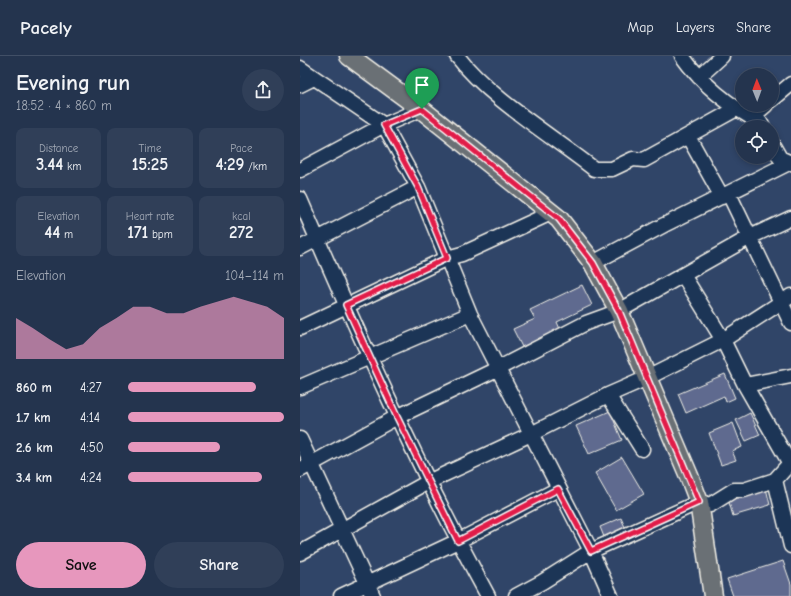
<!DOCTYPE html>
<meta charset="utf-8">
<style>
body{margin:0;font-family:"Comic Neue",sans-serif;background:#303f58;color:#f1f3f6;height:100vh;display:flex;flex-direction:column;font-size:15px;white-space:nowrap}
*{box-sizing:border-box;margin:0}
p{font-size:13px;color:#a3aab6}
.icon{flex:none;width:22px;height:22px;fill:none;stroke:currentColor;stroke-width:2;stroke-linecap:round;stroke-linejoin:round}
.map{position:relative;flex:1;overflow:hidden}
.sheet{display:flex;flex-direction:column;background:#24344e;width:300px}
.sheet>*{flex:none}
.needle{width:26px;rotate:359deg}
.buttons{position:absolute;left:435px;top:12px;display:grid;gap:8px}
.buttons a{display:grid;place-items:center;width:44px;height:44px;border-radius:50%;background:#24344e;box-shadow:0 2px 6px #0003,0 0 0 1px #414f66;font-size:20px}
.pin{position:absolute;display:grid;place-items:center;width:34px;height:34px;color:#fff;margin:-41px -17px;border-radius:50% 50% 50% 0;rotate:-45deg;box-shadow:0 0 4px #0007}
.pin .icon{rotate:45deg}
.round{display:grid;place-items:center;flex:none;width:42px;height:42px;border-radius:21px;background:#303f58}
.overview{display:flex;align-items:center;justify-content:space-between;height:68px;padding:0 16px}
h1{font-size:22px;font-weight:700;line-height:30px}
.figures{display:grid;grid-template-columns:repeat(3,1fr);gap:6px;height:68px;padding:4px 16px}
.figures div{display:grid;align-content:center;border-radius:8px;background:#303f58;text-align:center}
.figures b{font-size:17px;font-weight:700}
.figures small{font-size:11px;font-weight:400}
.figures p{font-size:11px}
.chart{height:112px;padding:8px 16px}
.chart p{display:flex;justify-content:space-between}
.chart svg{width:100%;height:72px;margin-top:4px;fill:#e797bd;opacity:.7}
.cta{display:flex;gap:8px;margin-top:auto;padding:8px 16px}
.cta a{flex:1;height:46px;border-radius:24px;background:#e797bd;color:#111;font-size:16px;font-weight:700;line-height:46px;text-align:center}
.cta a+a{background:#303f58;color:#f1f3f6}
ul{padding:0 16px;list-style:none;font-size:13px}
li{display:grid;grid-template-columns:64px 48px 1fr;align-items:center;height:30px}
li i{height:10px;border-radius:5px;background:#e797bd}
header{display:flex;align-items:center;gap:24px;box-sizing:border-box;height:56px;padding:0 20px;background:#24344e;border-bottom:1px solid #414f66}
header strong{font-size:19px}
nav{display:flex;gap:22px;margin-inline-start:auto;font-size:14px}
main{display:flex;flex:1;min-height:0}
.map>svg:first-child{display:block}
.building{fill:#5e6b8f;stroke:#f4f1e8}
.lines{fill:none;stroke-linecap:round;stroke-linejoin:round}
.minor-casing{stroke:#f4f1e8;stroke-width:17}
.major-casing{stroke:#f4f1e8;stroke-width:21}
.minor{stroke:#1d3557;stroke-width:14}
.major{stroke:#6a7074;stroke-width:18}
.route-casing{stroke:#fff;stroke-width:8}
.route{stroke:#e11d48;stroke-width:5}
</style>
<header>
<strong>Pacely</strong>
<nav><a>Map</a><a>Layers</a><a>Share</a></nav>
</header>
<main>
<section class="sheet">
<div class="overview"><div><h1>Evening run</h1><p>18:52 · 4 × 860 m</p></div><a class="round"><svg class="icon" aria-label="share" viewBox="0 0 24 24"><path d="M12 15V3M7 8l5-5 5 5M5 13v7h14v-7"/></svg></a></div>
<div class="figures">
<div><p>Distance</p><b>3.44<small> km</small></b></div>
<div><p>Time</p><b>15:25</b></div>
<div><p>Pace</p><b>4:29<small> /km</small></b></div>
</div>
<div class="figures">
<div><p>Elevation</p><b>44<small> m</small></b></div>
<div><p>Heart rate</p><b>171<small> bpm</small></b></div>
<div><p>kcal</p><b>272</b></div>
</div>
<div class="chart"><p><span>Elevation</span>104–114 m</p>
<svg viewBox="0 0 160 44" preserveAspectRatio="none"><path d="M0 44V19L10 25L20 32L30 38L40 35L50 25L60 19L70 12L80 12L90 16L100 16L110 12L120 9L130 6L140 9L150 12L160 19V44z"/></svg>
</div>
<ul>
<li><b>860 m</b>4:27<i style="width:82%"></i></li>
<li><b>1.7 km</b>4:14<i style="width:100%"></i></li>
<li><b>2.6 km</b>4:50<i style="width:59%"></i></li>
<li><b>3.4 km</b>4:24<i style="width:86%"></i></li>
</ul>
<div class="cta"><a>Save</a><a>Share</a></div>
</section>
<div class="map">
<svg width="491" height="540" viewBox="0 0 491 540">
<rect width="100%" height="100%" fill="#304568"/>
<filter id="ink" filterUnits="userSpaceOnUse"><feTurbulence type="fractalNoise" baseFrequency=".025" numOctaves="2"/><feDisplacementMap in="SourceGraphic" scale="8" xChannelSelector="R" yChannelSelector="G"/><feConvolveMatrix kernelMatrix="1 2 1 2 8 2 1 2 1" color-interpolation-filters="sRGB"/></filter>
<g filter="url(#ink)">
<path class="building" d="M282,229L292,249L257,266L260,273L222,291L213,273L235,263L230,254Z
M425,318L435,342L426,346L424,340L386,357L378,338Z
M310,355L322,384L289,398L276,370Z
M450,357L460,379L446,385L436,364Z
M433,367L442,391L432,395L436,404L421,409L409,377Z
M322,401L344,438L316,454L295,417Z
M466,432L470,449L433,460L428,443Z
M321,462L325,471L304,481L300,471Z
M483,505L491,528V540H433L427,523Z"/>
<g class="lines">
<g class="minor-casing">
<path id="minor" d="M157,0C189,42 252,80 294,113H312L333,103L344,104L438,52
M382,0C401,27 430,51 460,66L463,71
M0,12L84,69L118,131L170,258L291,495L311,540
M399,21L422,0
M0,29L14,22
M472,44L491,28
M451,62L466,49
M388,80L422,141
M472,88L480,102L491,107
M0,114L84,69L121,53
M429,138L491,267
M0,143C58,278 118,412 188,540
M0,192L118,131
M293,207L364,169L491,106
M383,219L423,284L445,329L489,406
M0,272L147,202L162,198L251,157
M445,329L491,320
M0,331L170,258
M308,339L342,393
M0,383L73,540
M0,414L97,361L199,312L286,267L319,255L450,181L491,162
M475,424L491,490
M0,497L128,426L231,378L308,339L347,322L423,284L491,240
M41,540L158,485L258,433
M216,540L242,526L291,495L399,446L410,449L434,434H444L475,424L491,406"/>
</g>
<g class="major-casing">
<path id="major" d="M49,0L121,53L259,163L293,207L319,255L389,420L399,446L413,540"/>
</g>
<use href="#minor" class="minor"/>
<use href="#major" class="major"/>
</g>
</g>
<g class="lines" filter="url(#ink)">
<g class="route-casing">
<path id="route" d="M122,53L259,163L293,207L319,255L399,446L291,495L258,433L158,485L97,361L46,249L147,202L118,131L84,69Z"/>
</g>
<use href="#route" class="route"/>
</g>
</svg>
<div class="buttons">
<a><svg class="needle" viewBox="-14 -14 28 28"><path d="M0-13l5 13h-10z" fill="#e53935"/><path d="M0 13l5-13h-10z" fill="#a3aab6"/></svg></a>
<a><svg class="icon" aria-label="locate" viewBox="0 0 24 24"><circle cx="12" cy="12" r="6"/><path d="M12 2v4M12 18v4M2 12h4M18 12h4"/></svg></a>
</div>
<div class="pin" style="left:122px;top:53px;background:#1e9e55"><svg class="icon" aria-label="arrive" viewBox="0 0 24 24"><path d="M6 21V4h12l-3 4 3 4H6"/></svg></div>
</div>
</main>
